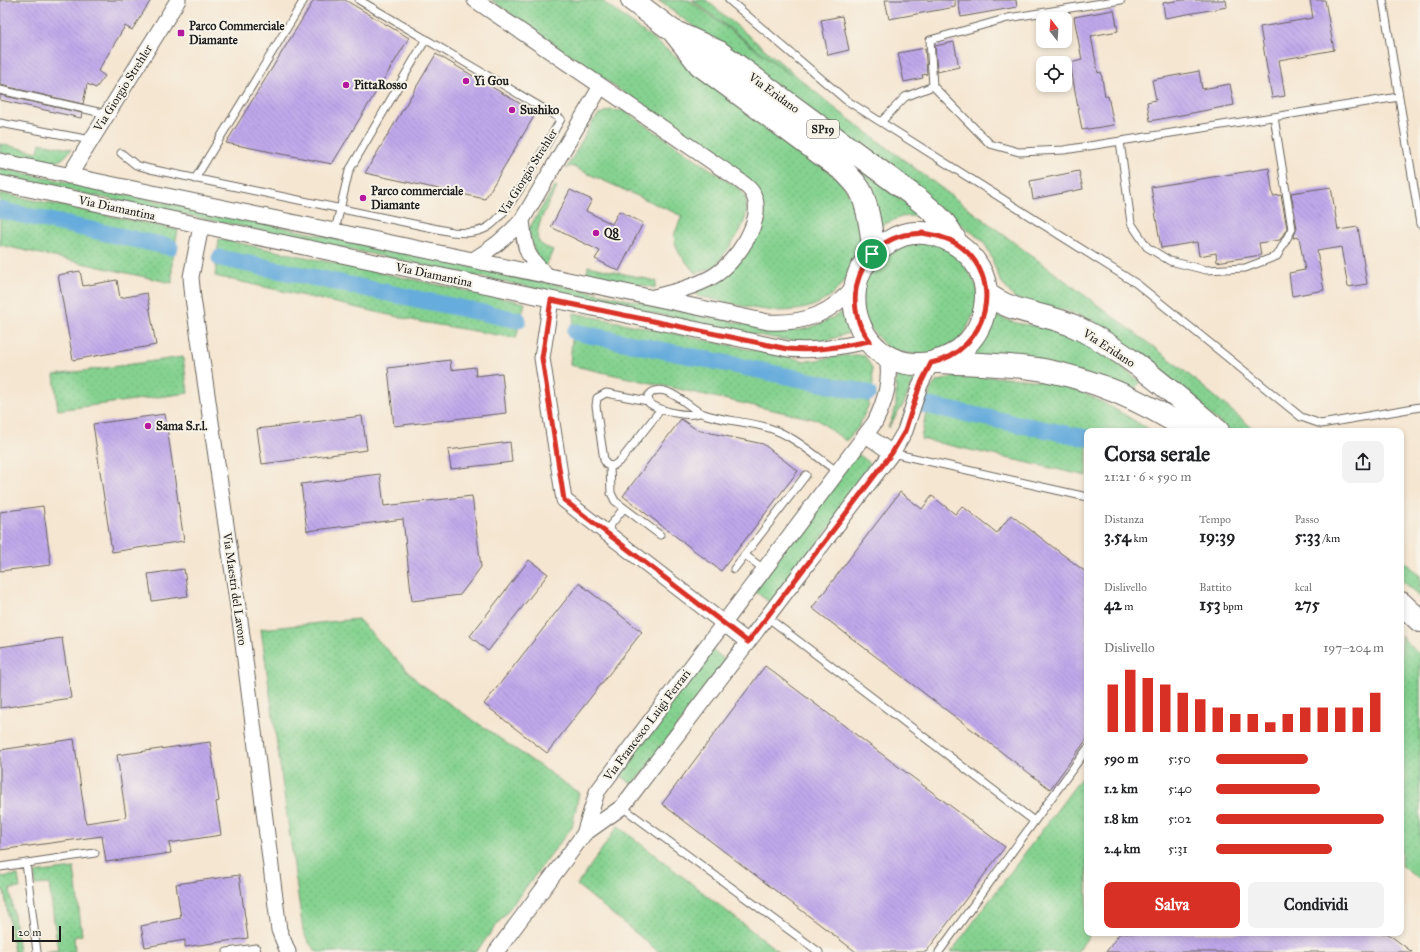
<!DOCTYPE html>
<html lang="it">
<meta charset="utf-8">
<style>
body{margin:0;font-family:"IM FELL Great Primer",serif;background:#f2f2f2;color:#202124;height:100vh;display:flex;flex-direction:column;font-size:15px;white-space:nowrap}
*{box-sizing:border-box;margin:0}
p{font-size:13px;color:#757577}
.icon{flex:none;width:22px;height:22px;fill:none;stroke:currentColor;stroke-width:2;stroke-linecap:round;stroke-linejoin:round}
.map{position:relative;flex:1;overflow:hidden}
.drawer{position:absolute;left:1084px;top:428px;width:320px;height:508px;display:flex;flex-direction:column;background:#fff;border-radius:8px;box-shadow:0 2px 6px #0003}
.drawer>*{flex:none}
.needle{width:26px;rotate:343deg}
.buttons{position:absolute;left:1036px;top:12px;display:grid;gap:8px}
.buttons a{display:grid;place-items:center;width:36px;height:36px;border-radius:8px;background:#fff;box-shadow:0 2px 6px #0003;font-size:20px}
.scale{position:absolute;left:12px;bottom:10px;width:49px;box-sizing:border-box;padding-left:4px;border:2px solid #1c1c1c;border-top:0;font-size:11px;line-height:14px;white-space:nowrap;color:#1c1c1c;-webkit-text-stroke:3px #f7f3e8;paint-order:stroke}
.pin{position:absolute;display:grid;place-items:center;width:34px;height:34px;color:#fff;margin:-17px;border:2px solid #fff;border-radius:50%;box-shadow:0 1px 4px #0007}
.round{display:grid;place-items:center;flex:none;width:42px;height:42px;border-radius:8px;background:#f2f2f2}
.head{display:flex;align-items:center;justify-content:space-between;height:68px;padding:0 20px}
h1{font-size:22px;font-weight:800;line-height:30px}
.metrics{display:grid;grid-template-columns:repeat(3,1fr);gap:6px;height:68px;padding:4px 20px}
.metrics div{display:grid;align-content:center}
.metrics b{font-size:17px;font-weight:800}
.metrics small{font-size:11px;font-weight:400}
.metrics p{font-size:11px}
.chart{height:112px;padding:8px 20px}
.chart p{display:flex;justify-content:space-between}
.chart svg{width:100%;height:72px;margin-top:4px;stroke:#d93025;stroke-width:6}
.cta{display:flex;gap:8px;margin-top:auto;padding:8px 20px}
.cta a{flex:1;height:46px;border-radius:8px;background:#d93025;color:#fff;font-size:16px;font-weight:800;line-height:46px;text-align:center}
.cta a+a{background:#f2f2f2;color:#202124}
ul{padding:0 20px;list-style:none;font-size:13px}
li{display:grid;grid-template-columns:64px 48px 1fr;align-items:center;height:30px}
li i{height:10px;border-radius:5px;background:#d93025}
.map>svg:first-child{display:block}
.grass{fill:url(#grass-dots);stroke:#507756}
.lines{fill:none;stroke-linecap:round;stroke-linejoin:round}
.canal{stroke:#66acdc;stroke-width:17}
.building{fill:url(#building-back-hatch)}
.service-casing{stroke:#68635b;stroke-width:9}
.minor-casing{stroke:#68635b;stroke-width:17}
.primary-casing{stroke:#68635b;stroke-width:24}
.service{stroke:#fff;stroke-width:7}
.minor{stroke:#fff;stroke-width:15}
.primary{stroke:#fff;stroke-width:22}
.route-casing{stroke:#fff;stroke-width:8}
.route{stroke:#d93025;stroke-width:5}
.poi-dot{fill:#b5179e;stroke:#f7f3e8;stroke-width:1.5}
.labels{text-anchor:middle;stroke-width:4;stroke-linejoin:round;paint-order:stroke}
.shield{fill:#f7f3e8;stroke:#5e5c59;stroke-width:1}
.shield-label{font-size:11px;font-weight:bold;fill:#1c1c1c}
.poi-label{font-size:12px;font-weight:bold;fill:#1c1c1c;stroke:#f7f3e8;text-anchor:start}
.street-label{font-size:12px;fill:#1c1c1c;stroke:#f7f3e8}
</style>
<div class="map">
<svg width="1420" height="952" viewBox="0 0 1420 952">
<defs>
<pattern id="grass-dots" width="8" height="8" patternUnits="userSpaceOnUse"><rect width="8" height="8" fill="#85d290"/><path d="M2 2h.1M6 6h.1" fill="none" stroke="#72b47c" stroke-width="1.8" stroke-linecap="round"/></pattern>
<pattern id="building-back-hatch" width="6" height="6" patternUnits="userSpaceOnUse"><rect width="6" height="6" fill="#bfa7ea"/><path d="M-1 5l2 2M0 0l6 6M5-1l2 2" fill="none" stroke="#a48fc8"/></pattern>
</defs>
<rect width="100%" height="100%" fill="#f7f3e8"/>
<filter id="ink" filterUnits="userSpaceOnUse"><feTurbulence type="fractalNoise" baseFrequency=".025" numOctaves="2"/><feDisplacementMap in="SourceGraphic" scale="8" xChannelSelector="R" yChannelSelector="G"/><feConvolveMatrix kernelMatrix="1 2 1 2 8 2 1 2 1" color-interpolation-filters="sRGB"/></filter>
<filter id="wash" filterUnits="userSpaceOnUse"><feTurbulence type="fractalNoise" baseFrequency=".012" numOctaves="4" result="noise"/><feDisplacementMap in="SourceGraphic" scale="16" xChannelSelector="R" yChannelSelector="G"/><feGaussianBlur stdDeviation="0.9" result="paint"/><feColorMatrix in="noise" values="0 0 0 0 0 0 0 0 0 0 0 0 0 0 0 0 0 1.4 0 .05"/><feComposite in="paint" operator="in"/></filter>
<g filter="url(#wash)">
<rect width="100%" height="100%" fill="#f5e6d1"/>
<path class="grass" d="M491,0H601L839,179C850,195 863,216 861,237C861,244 856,252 854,257C849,269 845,283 835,292C798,327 740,304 697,296V289L718,283L729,274L757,232L746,178Z
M658,0H689L791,75L692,0H706L837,110L1171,360L1256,431H1230L1095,322L1067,311L1040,307L1014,298L1000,280L989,251L982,240Z
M610,110L625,111L741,190C760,216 728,247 714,268L695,273L679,253L675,243L674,235L682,216L571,166L566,169L593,121L598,115Z
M40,143L71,149C65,158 61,161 50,163L0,153V144L38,152Z
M840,152L922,215L901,217L880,226C877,190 861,179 840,152Z
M0,168L749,325C794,333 804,335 844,311L851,332C842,335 833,339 824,341C799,345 771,337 747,333L0,176Z
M555,186L557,188C551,199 532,230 539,242C542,246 548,248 553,250L546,266L537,260L528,230Z
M0,193L178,230L172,263V283L0,245Z
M219,239L525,303L516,338L421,322L215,276Z
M922,239L957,253L977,286L978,305L961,340L926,357L888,349L863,320L862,281L885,250Z
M588,266L656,281L655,288L587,273Z
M574,313L806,361C827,360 845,352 865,356L872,368L873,383L868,406L858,428L846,441L818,420L570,365Z
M995,314C1019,328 1031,323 1055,329C1088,338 1114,362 1141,382L1134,389L958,359C974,347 994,335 995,314Z
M183,357L188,393L58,410L54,375Z
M896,371L916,376L903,405L888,428L896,407Z
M956,376C989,377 1024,377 1056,384C1091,392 1122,414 1152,431H1087V476L921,439L930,390L936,382Z
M857,453L875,467L772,604L753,590Z
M1401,557L1420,576V598L1401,580Z
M358,619L418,682L579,793L572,827L476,952H317L309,943L303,931L261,629Z
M1401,636L1420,655V880L1401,866Z
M710,649L727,661L633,785L616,772Z
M1087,770V933H1091L1077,952H951Z
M618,826L637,841L779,952H659L577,885Z
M74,868L82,935L74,937L75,952H45L58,950L49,884L36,885L34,873Z
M18,875L20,888L10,889L19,952H14L4,890H0V877Z"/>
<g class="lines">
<path class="canal" d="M0,210L170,247
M220,258L518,320
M575,332L868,393
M924,405L1087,438"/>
</g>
<g id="blocks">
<path class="building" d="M0,0H151L132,30L125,26L98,71L105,76L96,88L87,84L83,104L0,85Z
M314,0H345L409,38L332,164L226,143Z
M885,0H955V7L889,19Z
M958,0H1016L1017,7L961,17Z
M1181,0H1226L1227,7L1165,18L1163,3Z
M1310,0H1325L1334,50L1279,60L1285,96L1272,98L1260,27L1313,18Z
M1114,10L1118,31L1091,36L1098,73L1101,72L1105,96H1108L1114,125L1082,130L1070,63L1082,60L1074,17Z
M842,16L849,50L828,55L821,20Z
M954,42L959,67L937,72L935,46Z
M925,48L927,74L922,75L923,78L904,82L898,53Z
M436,54L536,113L485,199L365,173Z
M1199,71L1202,89L1230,84L1234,105L1150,121L1147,102L1156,100L1152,80Z
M0,95L82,113L81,118L0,100Z
M1269,168L1273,196L1281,195L1287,228L1280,240L1259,243L1261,255L1217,262L1216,253L1199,256L1197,242L1161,248L1151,187Z
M1079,171L1083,189L1033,199L1030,181Z
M1331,187L1338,230L1358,227L1367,284L1348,287L1341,247L1317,251L1324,290L1292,296L1289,273L1305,270L1299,237L1293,238L1297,228L1291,193Z
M570,190L592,200L586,211L612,224L619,211L643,223L619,271L595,259L600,251L551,227Z
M80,271L83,286L117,280L120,298L147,293L156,345L73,360L58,275Z
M450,360L451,370L475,367L476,376L502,373L506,413L394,426L388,368Z
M165,414L184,541L112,552L93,424Z
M362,416L367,450L262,464L257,429Z
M681,419L697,430L763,444L798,471L721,571L623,496Z
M510,442L512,462L451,469L448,450Z
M380,474L384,506L472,496L481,567L460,595L412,601L403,519L307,531L301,484Z
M900,492L922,509L932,496L955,514L962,506L997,533L1011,515L1087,573V739L1050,789L812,608Z
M43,506L51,565L0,571V512Z
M529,560L548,574L488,651L470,636Z
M184,569L188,596L152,601L148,574Z
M579,583L642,632L547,753L484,704Z
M62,638L71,698L0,708V647Z
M765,666L1005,847L926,952H856L662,804Z
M74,739L86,823L126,817L117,755L210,742L219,801L216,802L221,835L169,843L171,853L106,862L102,836L0,850V750Z
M239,875L248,938L185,947V940L145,947L141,926L181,918L176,884Z
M1120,933H1387L1412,952H1106Z"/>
</g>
</g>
<g filter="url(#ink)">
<use href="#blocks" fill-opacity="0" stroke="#68635b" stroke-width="1"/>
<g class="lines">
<g class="service-casing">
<path id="service" d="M729,0L846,100L1137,284L1301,417L1321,424L1420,407
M1383,0L1420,224
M933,86L990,144L1019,152L1064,150L1399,97
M0,90L107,114
M881,122L905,97L933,86L930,40L1008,18L1121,0
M0,123L91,140
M1120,141L1131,223L1147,247L1170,261L1206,270L1245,268L1277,256L1292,229L1274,117
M121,153L136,165L150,169L452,232C464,233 476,234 488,227C510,214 546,144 561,119L359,0
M195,179L304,0
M335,231L349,171L426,39
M648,401L606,393L597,398L596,406L604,460L607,465L613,466L621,460L661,409
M700,413C686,417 662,412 649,403L648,396C662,378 688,407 701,413C721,421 747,421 769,428C795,436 816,457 838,472
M892,453L1087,497
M610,466L611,493L615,501L660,535
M605,532L624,508
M745,555L765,570
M734,569L806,475
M767,617L1034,821
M622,807L819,952
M26,863L37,952
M0,867L95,853
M227,952L256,948L257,952
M939,952L1087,749"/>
</g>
<g class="minor-casing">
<path id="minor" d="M475,0L736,178C741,182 748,186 752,192C768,218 735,264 712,277C694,287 674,292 654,297
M0,161L768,322C805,324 832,314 856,284
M69,176L178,0
M0,183L788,349C816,352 842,346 870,341
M522,220C525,249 525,256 548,276
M201,226L191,277L193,298L241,628L279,930L288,952
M473,260C492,249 507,237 522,220L601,86
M551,300L542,358L564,500L748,642
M866,435L892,453
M584,834L597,792L875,422C886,400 891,380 887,356
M496,952L584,834L622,807L892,453L905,431L920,385L931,363"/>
</g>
<g class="primary-casing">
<path id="primary" d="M632,0L673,31L719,52L918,199C936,214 947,222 957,244
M673,31L700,65L845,172C850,178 857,184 860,190C866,200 876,245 871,255C869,260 865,263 862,267C853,284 852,306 859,323C884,389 984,372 986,296C987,255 940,224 903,235C891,239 882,246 872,254
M986,293C1011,314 1047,313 1076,327C1127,351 1175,395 1218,431
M938,362C973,364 1009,364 1044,370C1097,380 1145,402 1190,431
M1401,603L1420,621"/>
</g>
<use href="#service" class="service"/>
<use href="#minor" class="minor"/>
<use href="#primary" class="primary"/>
</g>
</g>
<g class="lines" filter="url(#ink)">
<g class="route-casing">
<path id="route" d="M922,233C934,235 946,237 957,244C1007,277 988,351 931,363L920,385L905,431L892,453L748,642L564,500L542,358L551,300L788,349C816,352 842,346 870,341C866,335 861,329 859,322C847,287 865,245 904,235C909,234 916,234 922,233Z"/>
</g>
<use href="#route" class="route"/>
</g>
<g class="poi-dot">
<rect x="177" y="29" width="8" height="8" rx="2"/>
<circle cx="466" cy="81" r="4"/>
<circle cx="346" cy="85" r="4"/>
<circle cx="512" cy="110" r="4"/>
<circle cx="363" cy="198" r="4"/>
<circle cx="596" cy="233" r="4"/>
<circle cx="148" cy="426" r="4"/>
</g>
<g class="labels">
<rect class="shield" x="807" y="120" width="32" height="18" rx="3"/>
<g class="shield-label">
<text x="823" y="133">SP19</text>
</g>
<g class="poi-label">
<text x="189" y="30">Parco Commerciale<tspan x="189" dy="14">Diamante</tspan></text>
<text x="474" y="85">Yi Gou</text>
<text x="354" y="89">PittaRosso</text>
<text x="520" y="114">Sushiko</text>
<text x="371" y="195">Parco commerciale<tspan x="371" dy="14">Diamante</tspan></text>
<text x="604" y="237">Q8</text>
<text x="156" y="430">Sama S.r.l.</text>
</g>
<g class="street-label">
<text transform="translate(123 88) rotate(-58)" y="4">Via Giorgio Strehler</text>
<text transform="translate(774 93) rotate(36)" y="4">Via Eridano</text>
<text transform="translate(528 172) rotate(-58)" y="4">Via Giorgio Strehler</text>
<text transform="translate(117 208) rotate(12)" y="4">Via Diamantina</text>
<text transform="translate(434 275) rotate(12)" y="4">Via Diamantina</text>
<text transform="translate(1109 348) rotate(33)" y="4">Via Eridano</text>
<text transform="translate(235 589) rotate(82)" y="4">Via Maestri del Lavoro</text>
<text transform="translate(647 725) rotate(-53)" y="4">Via Francesco Luigi Ferrari</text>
</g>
</g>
</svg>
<div class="buttons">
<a><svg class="needle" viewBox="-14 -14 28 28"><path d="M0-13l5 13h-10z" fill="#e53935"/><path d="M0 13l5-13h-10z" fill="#757577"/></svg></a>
<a><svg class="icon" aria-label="locate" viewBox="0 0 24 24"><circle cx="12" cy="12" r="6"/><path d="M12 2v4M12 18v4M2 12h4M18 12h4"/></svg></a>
</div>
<div class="scale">20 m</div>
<div class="pin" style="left:872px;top:254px;background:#1e9e55"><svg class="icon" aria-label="arrive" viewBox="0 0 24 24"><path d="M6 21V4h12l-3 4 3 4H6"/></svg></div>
<section class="drawer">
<div class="head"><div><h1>Corsa serale</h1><p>21:21 · 6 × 590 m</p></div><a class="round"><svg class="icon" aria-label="share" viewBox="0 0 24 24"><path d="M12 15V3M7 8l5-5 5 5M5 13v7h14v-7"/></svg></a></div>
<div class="metrics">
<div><p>Distanza</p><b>3.54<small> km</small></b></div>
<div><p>Tempo</p><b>19:39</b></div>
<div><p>Passo</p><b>5:33<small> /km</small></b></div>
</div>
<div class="metrics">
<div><p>Dislivello</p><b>42<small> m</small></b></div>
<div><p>Battito</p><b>153<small> bpm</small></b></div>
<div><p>kcal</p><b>275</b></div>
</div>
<div class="chart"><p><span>Dislivello</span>197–204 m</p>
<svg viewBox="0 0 160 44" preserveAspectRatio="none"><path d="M5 44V15M15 44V6M25 44V11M35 44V15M45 44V20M55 44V24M65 44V29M75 44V33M85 44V33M95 44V38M105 44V33M115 44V29M125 44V29M135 44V29M145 44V29M155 44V20"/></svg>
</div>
<ul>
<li><b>590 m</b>5:50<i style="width:55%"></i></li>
<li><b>1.2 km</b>5:40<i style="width:62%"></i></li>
<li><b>1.8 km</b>5:02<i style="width:100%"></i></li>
<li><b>2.4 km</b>5:31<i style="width:69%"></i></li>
</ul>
<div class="cta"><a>Salva</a><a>Condividi</a></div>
</section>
</div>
